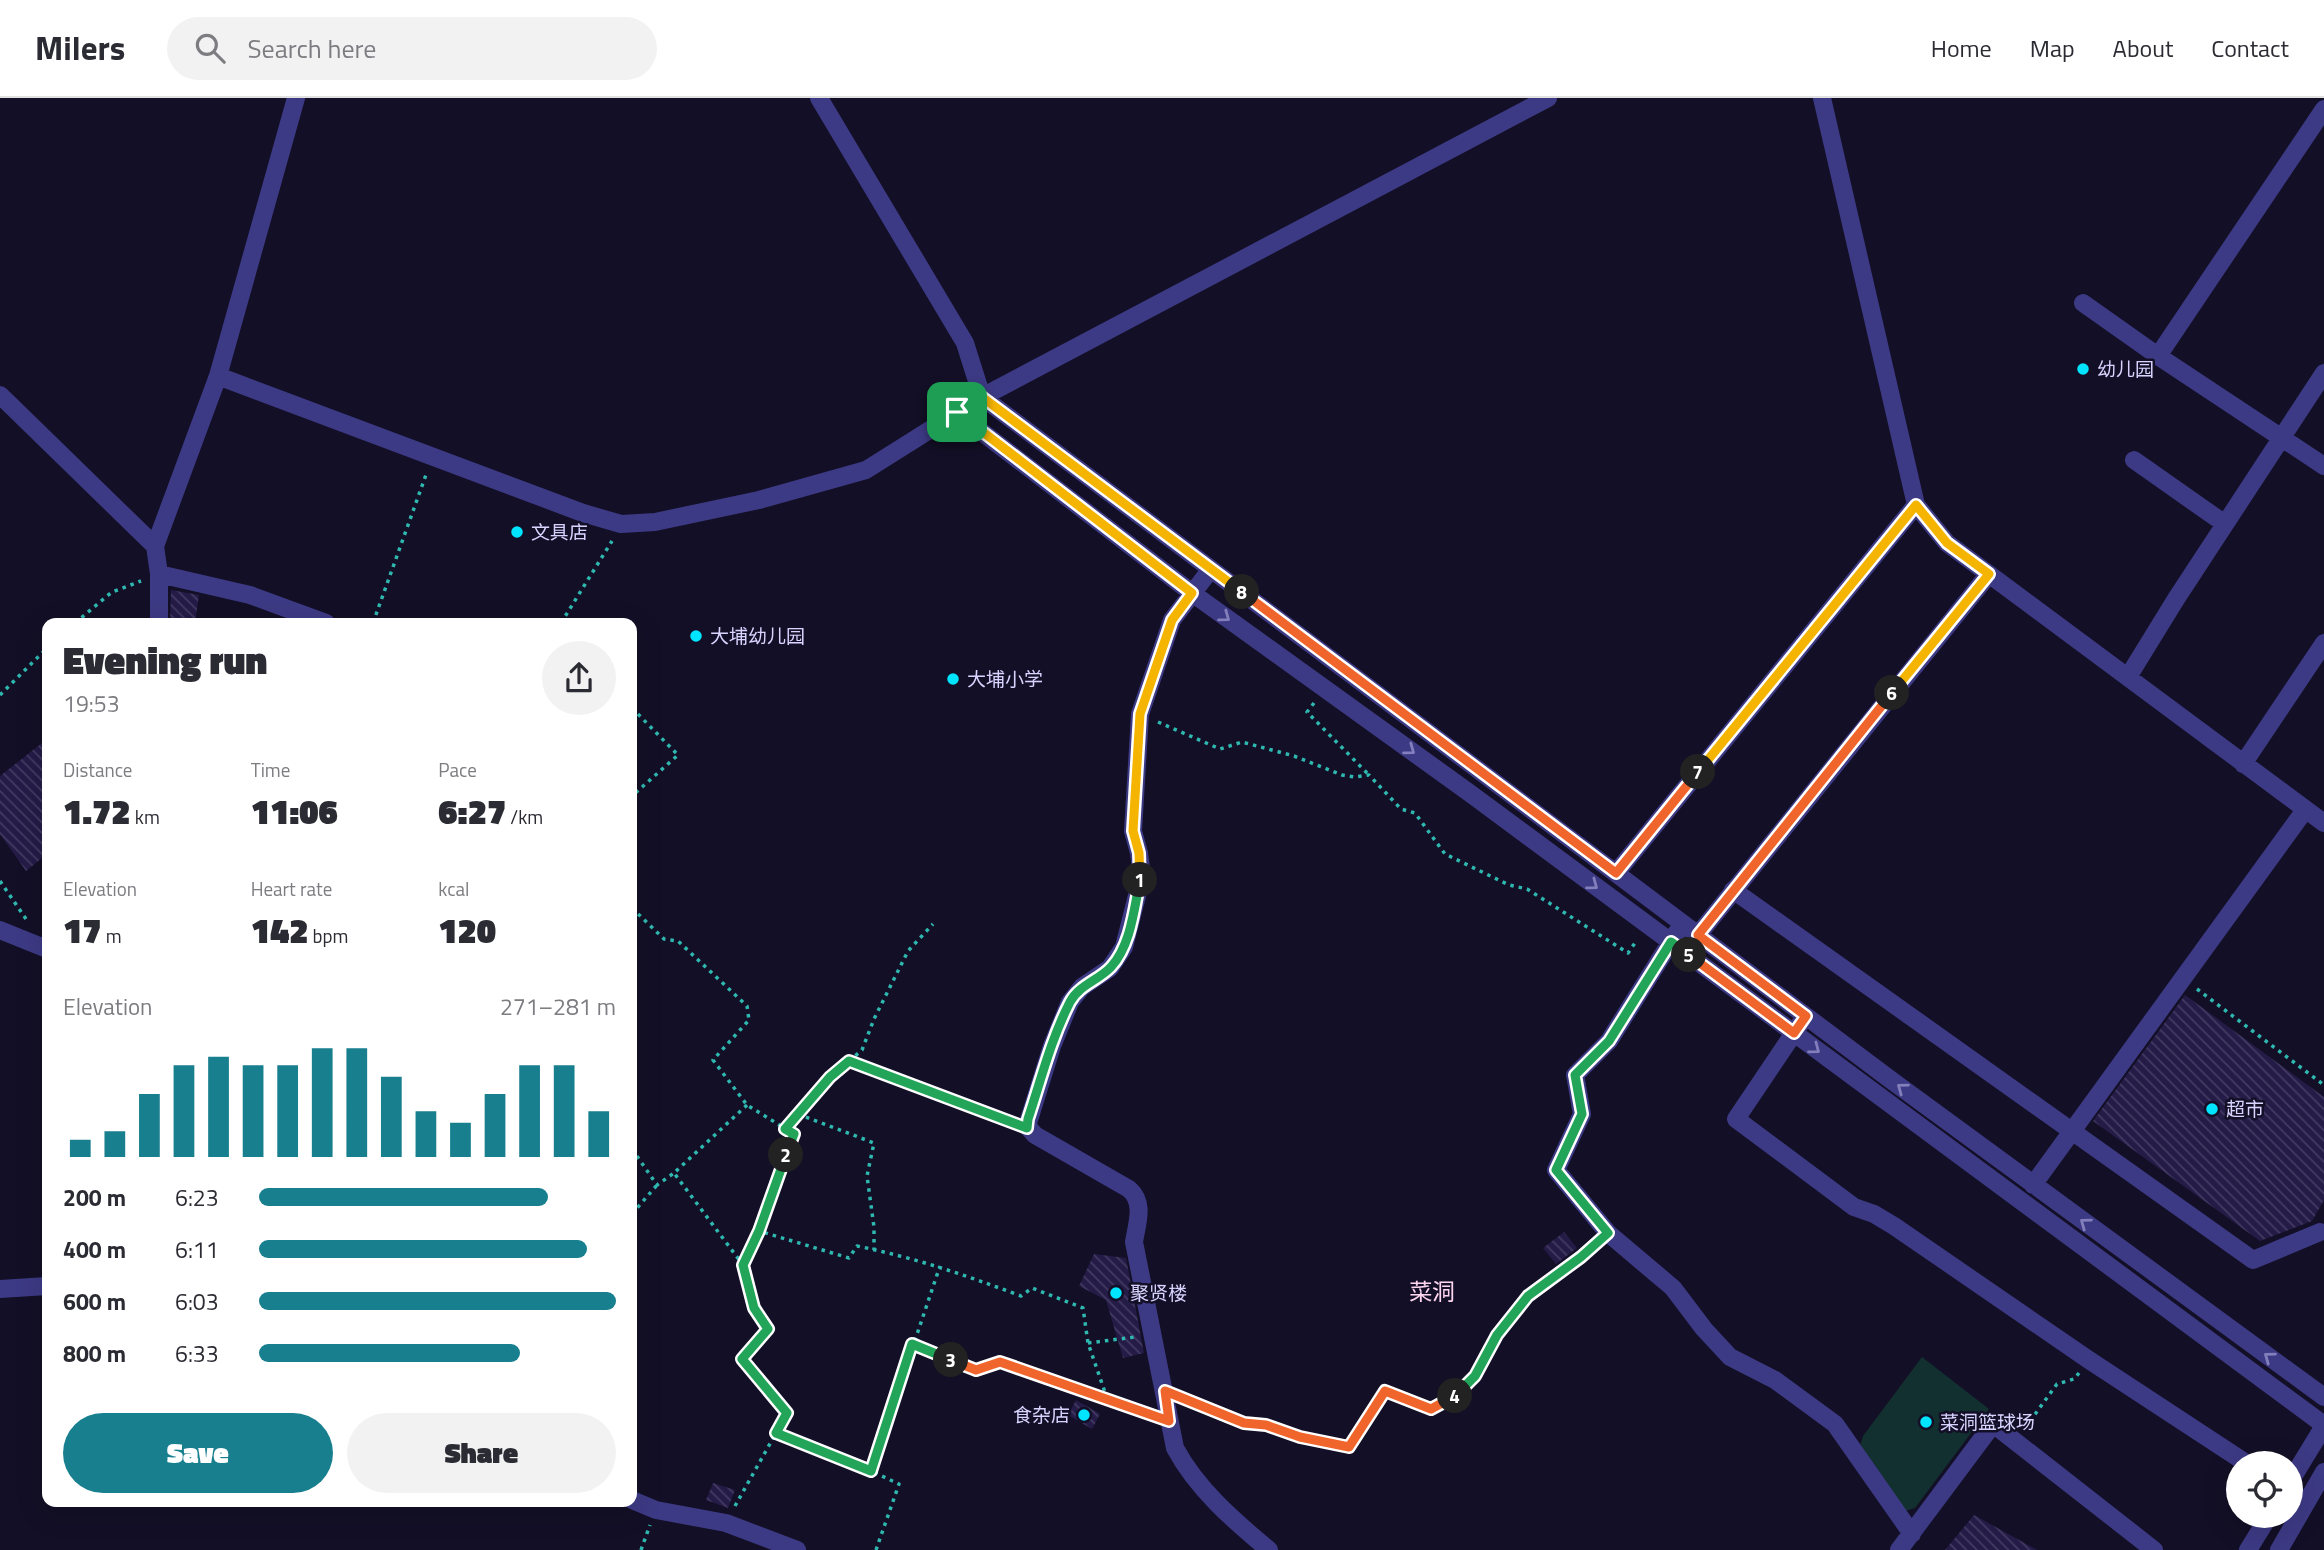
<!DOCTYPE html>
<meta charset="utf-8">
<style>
body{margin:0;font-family:"Titillium Web","Noto Sans SC",sans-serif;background:#f2f2f3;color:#2b2b33;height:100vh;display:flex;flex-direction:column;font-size:26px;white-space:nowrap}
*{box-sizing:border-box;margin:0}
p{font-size:23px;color:#7c7c81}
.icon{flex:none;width:38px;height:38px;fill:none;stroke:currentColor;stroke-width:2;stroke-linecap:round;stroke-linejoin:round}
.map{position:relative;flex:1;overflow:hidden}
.drawer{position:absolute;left:42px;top:520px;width:595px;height:889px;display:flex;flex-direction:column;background:#fff;border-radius:14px;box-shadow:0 7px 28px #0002}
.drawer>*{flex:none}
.tools{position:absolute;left:2226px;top:1353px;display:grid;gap:14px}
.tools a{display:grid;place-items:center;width:77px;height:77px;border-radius:50%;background:#fff;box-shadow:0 7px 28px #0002;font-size:35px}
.pin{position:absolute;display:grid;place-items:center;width:60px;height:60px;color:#fff;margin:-30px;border-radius:14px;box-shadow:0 4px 10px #0006}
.km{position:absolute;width:35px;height:35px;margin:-18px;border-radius:50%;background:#222;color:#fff;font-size:19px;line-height:35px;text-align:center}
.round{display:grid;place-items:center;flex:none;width:74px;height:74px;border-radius:37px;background:#f2f2f3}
.head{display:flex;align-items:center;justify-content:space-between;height:119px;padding:0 21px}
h1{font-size:38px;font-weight:800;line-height:52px}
.figures{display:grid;grid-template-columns:repeat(3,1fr);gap:10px;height:119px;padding:7px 21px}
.figures div{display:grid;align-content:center}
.figures b{font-size:35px;font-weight:800}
.figures small{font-size:19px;font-weight:400}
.figures p{font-size:19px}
.chart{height:196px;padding:14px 21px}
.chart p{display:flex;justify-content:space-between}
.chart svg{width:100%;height:126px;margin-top:7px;stroke:#187f8f;stroke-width:6}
.button{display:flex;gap:14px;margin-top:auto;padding:14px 21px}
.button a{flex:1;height:80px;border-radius:42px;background:#187f8f;color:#fff;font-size:28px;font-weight:800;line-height:80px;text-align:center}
.button a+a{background:#f2f2f3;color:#2b2b33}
ul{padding:0 21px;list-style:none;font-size:23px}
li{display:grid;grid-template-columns:112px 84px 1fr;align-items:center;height:52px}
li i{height:18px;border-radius:9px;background:#187f8f}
header{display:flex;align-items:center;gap:42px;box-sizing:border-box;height:98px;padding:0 35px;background:#fff;border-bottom:2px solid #e1e1e2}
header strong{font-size:33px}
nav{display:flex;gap:38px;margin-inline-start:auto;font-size:24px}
.search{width:490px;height:63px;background:#f2f2f3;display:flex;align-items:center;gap:18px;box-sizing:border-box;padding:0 24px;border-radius:38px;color:#7c7c81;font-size:26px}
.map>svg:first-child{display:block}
.pitch{fill:#12302f}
.building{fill:url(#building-back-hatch)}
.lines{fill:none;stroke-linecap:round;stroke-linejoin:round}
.path{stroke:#2fb8b0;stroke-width:3.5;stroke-dasharray:3.5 5;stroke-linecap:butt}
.pedestrian{stroke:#3d3a85;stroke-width:18}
.minor{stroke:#3d3a85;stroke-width:18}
.tertiary{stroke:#3d3a85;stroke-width:18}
.oneway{stroke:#837fbc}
.split-1-casing{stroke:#fff;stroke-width:14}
.split-2-casing{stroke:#fff;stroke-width:14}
.split-3-casing{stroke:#fff;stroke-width:14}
.split-4-casing{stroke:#fff;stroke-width:14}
.split-5-casing{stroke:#fff;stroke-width:14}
.split-6-casing{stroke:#fff;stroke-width:14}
.split-7-casing{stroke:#fff;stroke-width:14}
.split-8-casing{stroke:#fff;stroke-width:14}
.split-9-casing{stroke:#fff;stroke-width:14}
.split-1{stroke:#f5b400;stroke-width:9}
.split-2{stroke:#22a559;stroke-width:9}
.split-3{stroke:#22a559;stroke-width:9}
.split-4{stroke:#f0652b;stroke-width:9}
.split-5{stroke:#22a559;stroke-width:9}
.split-6{stroke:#f0652b;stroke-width:9}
.split-7{stroke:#f5b400;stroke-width:9}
.split-8{stroke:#f0652b;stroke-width:9}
.split-9{stroke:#f5b400;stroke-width:9}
.poi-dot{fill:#00e5ff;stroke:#130f26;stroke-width:2.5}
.labels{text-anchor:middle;stroke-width:5;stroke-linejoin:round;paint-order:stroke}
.poi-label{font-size:19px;fill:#d9d4ff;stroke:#130f26;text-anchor:start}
.quarter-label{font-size:23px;fill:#ffd6f0;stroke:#130f26}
</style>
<header>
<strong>Milers</strong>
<div class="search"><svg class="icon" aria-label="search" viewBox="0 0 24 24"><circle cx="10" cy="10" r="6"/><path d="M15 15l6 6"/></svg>Search here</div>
<nav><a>Home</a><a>Map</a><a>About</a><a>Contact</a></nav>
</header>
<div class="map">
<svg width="2324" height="1452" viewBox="0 0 2324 1452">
<defs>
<pattern id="building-back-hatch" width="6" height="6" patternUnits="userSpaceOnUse" patternTransform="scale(1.75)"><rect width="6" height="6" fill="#241b47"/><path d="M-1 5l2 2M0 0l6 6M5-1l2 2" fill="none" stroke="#433b63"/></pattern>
</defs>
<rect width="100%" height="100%" fill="#130f26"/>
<path class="pitch" d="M1922,1259L1989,1311L1915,1410L1902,1414L1860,1348L1863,1338Z"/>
<path class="building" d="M171,492L199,497L195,525H170Z
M47,641V756L26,773L0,736V678Z
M2185,897L2324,999V1102L2312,1123L2260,1143L2093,1023Z
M1564,1134L1577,1150L1556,1166L1543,1150Z
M1094,1156L1126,1160L1144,1255L1123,1260L1106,1202L1079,1188Z
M1076,1302L1100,1316L1092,1331L1068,1317Z
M713,1385L735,1392L728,1410L706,1402Z
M1974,1417L2037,1452H1945Z"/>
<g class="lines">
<path class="path" d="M75,525L112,494L141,483
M373,525L427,374
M561,525L612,443
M0,597L47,550
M1314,605L1307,614L1369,677
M632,610L678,657L632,698
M1158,624L1220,651L1242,644L1294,658L1342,677L1355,679L1369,677L1401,711L1415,715L1445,756L1509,787L1527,791L1628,855L1637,842
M0,783L26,821
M632,810L664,841L678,843L747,908L749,922L713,962L747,1007L794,1036L759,1133L849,1160L857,1148C916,1160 965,1177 1021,1198L1032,1190L1083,1210L1088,1245L1107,1300L1148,1315
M2197,891L2324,987
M632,917V920
M849,963L1010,1024
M747,1007L674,1075L743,1167L759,1133
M798,1016L874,1045L867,1078L874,1129V1152
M785,1031L830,979L862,952L874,921L908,853L933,826
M632,1051L657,1087L674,1075
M632,1116L657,1087
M743,1167L754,1211L768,1231L742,1260L787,1315L776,1334
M1088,1245L1135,1239
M912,1246L976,1272L1000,1263L1107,1300
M1183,1300L1244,1325L1266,1327L1300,1339L1349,1349L1385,1293L1431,1311L1458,1296L1475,1278L1497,1237L1528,1198L1594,1148
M2025,1330L2057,1286L2074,1281L2079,1275
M735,1408L776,1335L871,1373
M641,1452L650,1427
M876,1452L899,1386L871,1373L940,1168"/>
<path class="pedestrian" d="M1733,792L2253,1162L2320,1134"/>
<path class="minor" d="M819,0L965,245L982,299L1891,982L2324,1299
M1822,0L1916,407L1947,445L2324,725
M2324,11L2158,258L2324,368
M2083,205L2158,258
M218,278L296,0
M0,297L155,448
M956,314L1192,495L1471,696L2324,1327
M2134,362L2225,426
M1211,471L1172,522L1140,616L1133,733L1139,755L1142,778L1124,849L1110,870L1082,889L1070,904L1052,948L1027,1028L1035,1037L1129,1091C1145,1105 1137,1125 1134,1144L1175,1350C1197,1391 1233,1422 1269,1452
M159,476L250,497L326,525
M159,525V476L155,448L218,278L583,415L621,426L655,424L759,402L866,372L982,299L1548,0
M2128,579L2176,501L2324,275
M2243,666L2324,545
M1616,775L1916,407
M0,832L47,851
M1677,834L1609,943L1575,977L1582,1016L1556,1072L1608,1135L1673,1190L1704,1231L1730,1259L1775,1282L1835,1326L1912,1436
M1698,837L1989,476
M1800,926L1736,1021L1854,1109L1874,1116L1894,1128L2089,1262L2246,1365
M2033,1087L2305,712
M0,1191L47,1188
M632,1402L656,1412L726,1425L797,1452
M1899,1452L1993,1326L2154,1452"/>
<path class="tertiary" d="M2291,1382L2324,1328
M2248,1452L2269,1418
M2279,1452L2324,1374"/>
</g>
<defs><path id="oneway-chevron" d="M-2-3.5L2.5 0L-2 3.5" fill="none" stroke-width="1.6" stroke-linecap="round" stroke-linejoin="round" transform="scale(1.75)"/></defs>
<g class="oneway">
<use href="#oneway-chevron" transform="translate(1225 519) rotate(36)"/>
<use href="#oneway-chevron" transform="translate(1410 652) rotate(36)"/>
<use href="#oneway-chevron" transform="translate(1593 787) rotate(37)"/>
<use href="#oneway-chevron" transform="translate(1815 951) rotate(37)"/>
<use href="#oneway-chevron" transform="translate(1902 990) rotate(-144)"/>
<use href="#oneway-chevron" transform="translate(2085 1125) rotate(-144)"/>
<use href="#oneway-chevron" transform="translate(2269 1259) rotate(-144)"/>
</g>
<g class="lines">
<g class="split-1-casing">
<path id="split-1" d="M957,314L1192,495L1172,522L1140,616L1133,733L1139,755L1140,782"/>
</g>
<g class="split-2-casing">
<path id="split-2" d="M786,1057L794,1036L785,1031L830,979L849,963L1027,1030L1028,1021C1041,982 1051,941 1070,904C1079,887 1099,882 1111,869C1131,847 1134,811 1140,782"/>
</g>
<g class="split-3-casing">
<path id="split-3" d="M786,1057L759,1133L743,1167L754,1210L768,1231L742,1261L787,1315L776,1335L871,1373L912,1246L951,1262"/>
</g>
<g class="split-4-casing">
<path id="split-4" d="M951,1262L976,1272L1000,1264L1169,1323L1165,1293L1244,1325L1266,1327L1300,1339L1349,1349L1385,1293L1431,1311L1455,1298"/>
</g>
<g class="split-5-casing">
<path id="split-5" d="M1455,1298L1475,1278L1497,1237L1528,1198L1581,1159L1608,1135L1556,1072L1582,1016L1575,977L1609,943L1671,844L1689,857"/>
</g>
<g class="split-6-casing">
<path id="split-6" d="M1689,857L1794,935L1806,918L1698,837L1892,595"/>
</g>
<g class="split-7-casing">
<path id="split-7" d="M1698,674L1916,407L1947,445L1989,476L1892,595"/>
</g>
<g class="split-8-casing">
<path id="split-8" d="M1242,494L1616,775L1698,674"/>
</g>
<g class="split-9-casing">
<path id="split-9" d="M957,314L982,299L1242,494"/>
</g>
<use href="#split-1" class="split-1"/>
<use href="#split-2" class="split-2"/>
<use href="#split-3" class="split-3"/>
<use href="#split-4" class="split-4"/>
<use href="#split-5" class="split-5"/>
<use href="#split-6" class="split-6"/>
<use href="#split-7" class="split-7"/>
<use href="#split-8" class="split-8"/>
<use href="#split-9" class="split-9"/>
</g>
<g class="poi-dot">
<circle cx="2083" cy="271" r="7"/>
<circle cx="517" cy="434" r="7"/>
<circle cx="696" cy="538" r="7"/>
<circle cx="953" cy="581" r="7"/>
<circle cx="2212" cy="1011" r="7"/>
<circle cx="1116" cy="1195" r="7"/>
<circle cx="1084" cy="1317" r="7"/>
<circle cx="1926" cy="1324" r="7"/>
</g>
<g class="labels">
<g class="poi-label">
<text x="2097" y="278">幼儿园</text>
<text x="531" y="441">文具店</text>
<text x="710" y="545">大埔幼儿园</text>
<text x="967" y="588">大埔小学</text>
<text x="2226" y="1018">超市</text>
<text x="1130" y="1202">聚贤楼</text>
<text x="1070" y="1324" text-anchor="end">食杂店</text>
<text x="1940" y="1331">菜洞篮球场</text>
</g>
<g class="quarter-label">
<text x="1432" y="1202">菜洞</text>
</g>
</g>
</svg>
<div class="tools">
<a><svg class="icon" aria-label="locate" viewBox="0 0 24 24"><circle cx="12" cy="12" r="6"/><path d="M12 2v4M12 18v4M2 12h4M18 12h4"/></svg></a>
</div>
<div class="pin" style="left:957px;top:314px;background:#1e9e55"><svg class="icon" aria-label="arrive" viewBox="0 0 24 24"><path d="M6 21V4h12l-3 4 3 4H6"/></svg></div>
<b class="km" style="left:1140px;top:782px">1</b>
<b class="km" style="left:786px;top:1057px">2</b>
<b class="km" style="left:951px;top:1262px">3</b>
<b class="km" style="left:1455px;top:1298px">4</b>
<b class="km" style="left:1689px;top:857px">5</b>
<b class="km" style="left:1892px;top:595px">6</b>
<b class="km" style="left:1698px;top:674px">7</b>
<b class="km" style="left:1242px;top:494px">8</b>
<section class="drawer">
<div class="head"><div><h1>Evening run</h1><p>19:53</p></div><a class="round"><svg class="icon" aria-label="share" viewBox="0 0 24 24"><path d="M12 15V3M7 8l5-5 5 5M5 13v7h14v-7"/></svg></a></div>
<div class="figures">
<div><p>Distance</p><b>1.72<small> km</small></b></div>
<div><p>Time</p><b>11:06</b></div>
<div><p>Pace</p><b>6:27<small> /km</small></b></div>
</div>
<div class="figures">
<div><p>Elevation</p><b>17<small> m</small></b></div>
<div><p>Heart rate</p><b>142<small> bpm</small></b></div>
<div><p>kcal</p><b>120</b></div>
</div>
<div class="chart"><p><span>Elevation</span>271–281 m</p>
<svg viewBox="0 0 160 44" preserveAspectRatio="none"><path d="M5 44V38M15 44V35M25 44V22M35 44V12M45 44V9M55 44V12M65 44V12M75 44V6M85 44V6M95 44V16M105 44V28M115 44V32M125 44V22M135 44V12M145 44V12M155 44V28"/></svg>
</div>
<ul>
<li><b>200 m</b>6:23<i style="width:81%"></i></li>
<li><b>400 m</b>6:11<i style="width:92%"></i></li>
<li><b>600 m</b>6:03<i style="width:100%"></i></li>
<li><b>800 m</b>6:33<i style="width:73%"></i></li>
</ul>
<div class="button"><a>Save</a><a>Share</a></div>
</section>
</div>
